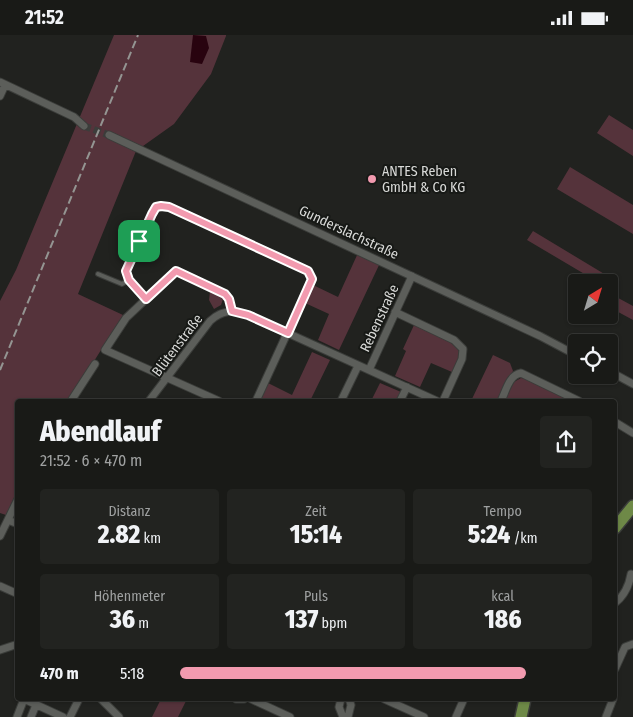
<!DOCTYPE html>
<html lang="de">
<meta charset="utf-8">
<style>
body{margin:0;font-family:"Fira Sans Condensed",sans-serif;background:#222320;color:#f1f3f6;height:100vh;display:flex;flex-direction:column;font-size:19px;white-space:nowrap}
*{box-sizing:border-box;margin:0}
p{font-size:16px;color:#9fa1a1}
.icon{flex:none;width:28px;height:28px;fill:none;stroke:currentColor;stroke-width:2;stroke-linecap:round;stroke-linejoin:round}
.map{position:relative;flex:1;overflow:hidden}
.side{position:absolute;left:15px;top:364px;width:602px;height:302px;display:flex;flex-direction:column;background:#191a17;border-radius:5px;box-shadow:0 1px 4px #0004,0 0 0 1px #373836}
.side>*{flex:none}
.needle{width:32px;rotate:38deg}
.controls{position:absolute;left:568px;top:239px;display:grid;gap:10px}
.controls a{display:grid;place-items:center;width:50px;height:50px;border-radius:5px;background:#191a17;box-shadow:0 1px 4px #0004,0 0 0 1px #373836;font-size:25px}
.pin{position:absolute;display:grid;place-items:center;width:42px;height:42px;color:#fff;margin:-21px;border-radius:10px;box-shadow:0 2px 8px #0006}
.round{display:grid;place-items:center;flex:none;width:52px;height:52px;border-radius:5px;background:#222320}
.head{display:flex;align-items:center;justify-content:space-between;height:85px;padding:0 25px}
h1{font-size:28px;font-weight:800;line-height:38px}
.figures{display:grid;grid-template-columns:repeat(3,1fr);gap:8px;height:85px;padding:5px 25px}
.figures div{display:grid;align-content:center;border-radius:5px;background:#222320;text-align:center}
.figures b{font-size:25px;font-weight:800}
.figures small{font-size:14px;font-weight:400}
.figures p{font-size:14px}
ul{padding:0 25px;list-style:none;font-size:16px}
li{display:grid;grid-template-columns:80px 60px 1fr;align-items:center;height:38px}
li i{height:12px;border-radius:6px;background:#f29aaf}
.status{display:flex;justify-content:space-between;align-items:center;height:35px;padding:0 25px;background:#191a17;direction:ltr}
.status svg{height:14px;fill:currentColor}
.map>svg:first-child{display:block}
.green{fill:#55333b}
.water{fill:#28030f}
.lines{fill:none;stroke-linecap:round;stroke-linejoin:round}
.minor-tunnel{stroke:#3c3d3b;stroke-width:7;stroke-dasharray:7 3.5;stroke-linecap:butt}
.service-casing{stroke:#3b3d3a;stroke-width:6}
.minor-casing{stroke:#3b3d3a;stroke-width:9}
.primary-casing{stroke:#3b3d3a;stroke-width:14}
.service{stroke:#5c5e5a;stroke-width:4}
.minor{stroke:#5c5e5a;stroke-width:7}
.primary{stroke:#6e8947;stroke-width:11}
.rail{stroke:#949592;stroke-width:2;stroke-dasharray:8 4;stroke-linecap:butt}
.route-casing{stroke:#fff;stroke-width:10}
.route{stroke:#f29aaf;stroke-width:6}
.poi-dot{fill:#f29aaf;stroke:#171916;stroke-width:2}
.labels{text-anchor:middle;stroke-width:4;stroke-linejoin:round;paint-order:stroke}
.poi-label{font-size:14px;fill:#d8d9d7;stroke:#171916;text-anchor:start}
.street-label{font-size:14px;fill:#d8d9d7;stroke:#171916}
</style>
<div class="status"><b>21:52</b><svg viewBox="0 0 49 12"><path d="M0 12V9h3v3zM5 12V6h3v6zM10 12V3h3v9zM15 12V0h3v12zM26 1h20v11H26zM47 4h2v5h-2z"/></svg></div>
<div class="map">
<svg width="633" height="682" viewBox="0 0 633 682">
<rect width="100%" height="100%" fill="#21221f"/>
<path class="green" d="M114,0H226V1L211,39L174,89L136,116L78,259L123,280L69,366H18L17,456L6,480L0,478V266L16,235Z
M609,80L633,95V121L597,98Z
M570,132L633,170V199L557,154Z
M533,196L606,240L601,247H598L527,205Z
M358,218L380,228L339,315L318,305L329,279L305,268L313,250L338,262Z
M210,256L221,261L223,264L221,270L214,274L209,265Z
M609,258L633,271V285L609,272Z
M414,290C424,295 460,307 460,319C459,325 455,332 452,337L431,328L420,352L395,341L406,316L403,314Z
M312,317L330,325L310,366H259L268,348L292,360Z
M493,320L510,328L513,336L497,366H471Z
M521,343L527,344L571,366H504L514,347Z
M380,348L401,357L397,366H371Z
M161,664H187L178,682H152Z"/>
<path class="water" d="M193,0L206,1L209,13L202,29L190,27Z"/>
<g class="lines">
<path class="minor-tunnel" d="M84,91L109,100"/>
<g class="service-casing">
<path id="service" d="M98,239L122,249L129,245"/>
</g>
<g class="minor-casing">
<path id="minor" d="M0,47L74,82L84,91
M0,61L5,50
M109,100L540,301L576,320
M146,264L129,245L126,237L152,179C157,171 160,171 169,172L308,236L312,244L256,366
M395,277L454,305L463,314L462,324L443,366
M369,335L412,241
M609,336L633,349
M71,366L95,329
M149,366L210,286C222,275 234,274 248,280L437,366
M219,366L105,315L126,283L176,236L221,257L227,261L232,276
M341,366L358,331
M400,366L407,352
M501,366C506,356 509,340 521,338L579,366
M615,387L633,398
M8,485L18,489
M0,501L18,464
M0,551L18,559
M615,568C624,561 629,551 631,539
M0,615L18,609
M615,634L625,612L633,609
M101,664L119,682
M236,664H244
M251,664L290,682
M341,664L339,672L343,682
M384,664L424,682
M17,682L24,664L63,682
M31,682L36,670
M70,682L79,664
M348,682L351,670L349,664
M456,682L463,666L462,664
M606,682L613,664"/>
</g>
<g class="primary-casing">
<path id="primary" d="M615,493L633,471
M521,682L525,664"/>
</g>
<use href="#service" class="service"/>
<use href="#minor" class="minor"/>
<use href="#primary" class="primary"/>
<path class="rail" d="M0,335L138,0"/>
</g>
<g class="lines">
<g class="route-casing">
<path id="route" d="M161,171L169,172L308,236L312,244L288,298L248,280L232,276L229,264L225,259L176,236L146,264L129,245L126,236L152,179L156,172Z"/>
</g>
<use href="#route" class="route"/>
</g>
<circle class="poi-dot" cx="372" cy="144" r="5"/>
<g class="labels">
<g class="poi-label">
<text x="382" y="141">ANTES Reben<tspan x="382" dy="16">GmbH &amp; Co KG</tspan></text>
</g>
<g class="street-label">
<text transform="translate(349 197) rotate(25)" y="5">Gunderslachstraße</text>
<text transform="translate(379 283) rotate(-65)" y="5">Rebenstraße</text>
<text transform="translate(177 310) rotate(-53)" y="5">Blütenstraße</text>
</g>
</g>
</svg>
<div class="controls">
<a><svg class="needle" viewBox="-14 -14 28 28"><path d="M0-13l5 13h-10z" fill="#e53935"/><path d="M0 13l5-13h-10z" fill="#9fa1a1"/></svg></a>
<a><svg class="icon" aria-label="locate" viewBox="0 0 24 24"><circle cx="12" cy="12" r="6"/><path d="M12 2v4M12 18v4M2 12h4M18 12h4"/></svg></a>
</div>
<div class="pin" style="left:139px;top:206px;background:#1e9e55"><svg class="icon" aria-label="arrive" viewBox="0 0 24 24"><path d="M6 21V4h12l-3 4 3 4H6"/></svg></div>
<section class="side">
<div class="head"><div><h1>Abendlauf</h1><p>21:52 · 6 × 470 m</p></div><a class="round"><svg class="icon" aria-label="share" viewBox="0 0 24 24"><path d="M12 15V3M7 8l5-5 5 5M5 13v7h14v-7"/></svg></a></div>
<div class="figures">
<div><p>Distanz</p><b>2.82<small> km</small></b></div>
<div><p>Zeit</p><b>15:14</b></div>
<div><p>Tempo</p><b>5:24<small> /km</small></b></div>
</div>
<div class="figures">
<div><p>Höhenmeter</p><b>36<small> m</small></b></div>
<div><p>Puls</p><b>137<small> bpm</small></b></div>
<div><p>kcal</p><b>186</b></div>
</div>
<ul>
<li><b>470 m</b>5:18<i style="width:84%"></i></li>
</ul>
</section>
</div>
